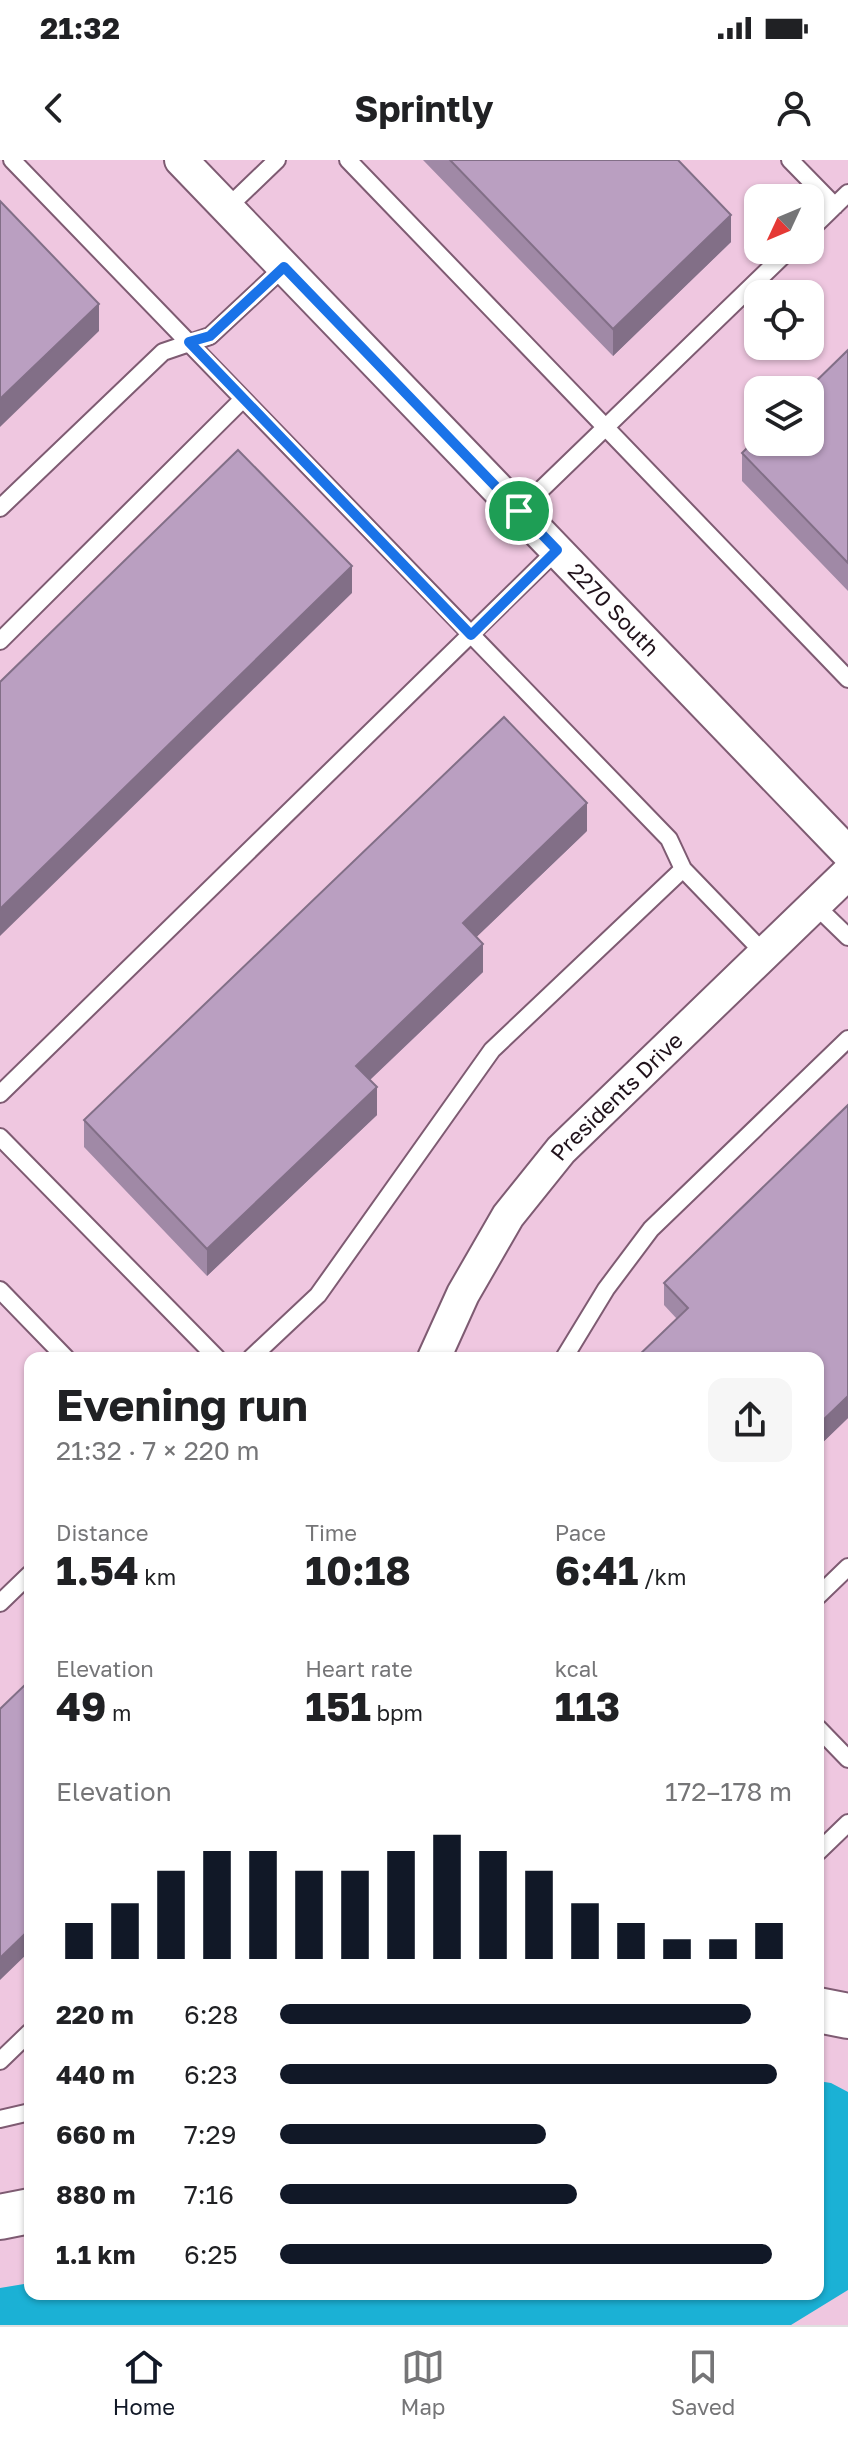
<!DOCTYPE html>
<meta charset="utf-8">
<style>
body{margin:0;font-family:"Golos Text",sans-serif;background:#f6f6f6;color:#202124;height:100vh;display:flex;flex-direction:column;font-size:30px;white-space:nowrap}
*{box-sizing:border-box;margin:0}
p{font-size:26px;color:#757577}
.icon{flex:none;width:44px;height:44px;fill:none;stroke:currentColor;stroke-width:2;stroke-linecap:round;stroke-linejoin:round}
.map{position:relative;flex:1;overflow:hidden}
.sheet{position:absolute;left:24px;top:1192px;width:800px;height:948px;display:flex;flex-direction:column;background:#fff;border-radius:16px;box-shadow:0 2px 6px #0004}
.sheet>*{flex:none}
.needle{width:52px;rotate:226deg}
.controls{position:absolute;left:744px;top:24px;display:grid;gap:16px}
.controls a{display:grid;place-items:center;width:80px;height:80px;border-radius:16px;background:#fff;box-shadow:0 2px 6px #0004;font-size:40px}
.pin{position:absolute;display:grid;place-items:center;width:68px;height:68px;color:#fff;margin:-34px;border:4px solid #fff;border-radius:50%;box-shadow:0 2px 8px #0007}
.round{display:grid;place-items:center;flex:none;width:84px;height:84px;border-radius:16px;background:#f6f6f6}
.headline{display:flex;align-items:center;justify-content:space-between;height:136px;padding:0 32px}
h1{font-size:44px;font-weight:700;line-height:60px}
.figures{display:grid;grid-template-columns:repeat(3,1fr);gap:12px;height:136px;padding:8px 32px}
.figures div{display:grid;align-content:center}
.figures b{font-size:40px;font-weight:700}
.figures small{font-size:22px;font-weight:400}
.figures p{font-size:22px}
.chart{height:224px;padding:16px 32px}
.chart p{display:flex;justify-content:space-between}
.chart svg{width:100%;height:144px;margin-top:8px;stroke:#111827;stroke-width:6}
ul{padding:0 32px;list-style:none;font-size:26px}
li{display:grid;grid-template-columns:128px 96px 1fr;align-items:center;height:60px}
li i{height:20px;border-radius:10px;background:#111827}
.status{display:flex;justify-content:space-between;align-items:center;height:56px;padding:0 40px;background:#fff;direction:ltr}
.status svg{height:22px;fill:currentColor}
header{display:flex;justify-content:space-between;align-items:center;height:104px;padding:0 32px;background:#fff;font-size:36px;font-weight:700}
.tabs{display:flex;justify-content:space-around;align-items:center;height:112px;border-top:2px solid #e0e0e0;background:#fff;font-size:22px;color:#757577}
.tabs a{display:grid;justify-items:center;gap:4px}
.tabs .current{color:#111827}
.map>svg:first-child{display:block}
.water{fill:#1bb1d5}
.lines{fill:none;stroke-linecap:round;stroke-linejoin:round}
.lane-casing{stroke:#7e5b72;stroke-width:20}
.street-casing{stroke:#7e5b72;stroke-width:36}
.secondary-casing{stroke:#7e5b72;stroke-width:48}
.lane{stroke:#fff;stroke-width:16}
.street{stroke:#fff;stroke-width:32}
.secondary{stroke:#fff;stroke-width:44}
.wall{fill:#a089a6}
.shaded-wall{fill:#826f87}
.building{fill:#ba9fc1;stroke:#826f87;stroke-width:2}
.route-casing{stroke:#fff;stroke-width:16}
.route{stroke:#1a73e8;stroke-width:10}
.labels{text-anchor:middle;stroke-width:8;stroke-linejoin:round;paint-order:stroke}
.street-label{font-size:22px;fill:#20121b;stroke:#fdd3ee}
</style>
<div class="status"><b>21:32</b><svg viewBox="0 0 49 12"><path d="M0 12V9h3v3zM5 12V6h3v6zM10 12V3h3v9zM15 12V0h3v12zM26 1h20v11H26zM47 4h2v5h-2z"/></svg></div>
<header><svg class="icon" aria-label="back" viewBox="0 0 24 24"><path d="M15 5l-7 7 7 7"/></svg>Sprintly<svg class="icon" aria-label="person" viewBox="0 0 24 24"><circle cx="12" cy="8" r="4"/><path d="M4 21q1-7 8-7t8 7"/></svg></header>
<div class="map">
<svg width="848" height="2165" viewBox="0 0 848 2165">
<rect width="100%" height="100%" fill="#efc7e0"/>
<path class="water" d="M818,1921L831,1923L848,1932V2130L791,2165H0V2128L30,2123V2134H818Z"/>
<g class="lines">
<g class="lane-casing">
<path id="lane" d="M12,0L669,679L683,709L764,793
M348,0L848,519
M790,0L835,46
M227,48L277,0
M810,70L848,33
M0,348L163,192L210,176L284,107
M519,351L789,90
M0,481L243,239
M815,745L848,777
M0,934L557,390
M0,977L217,1198
M0,1130L66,1198
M251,1198L318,1135L492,890L683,709
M564,1198L606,1129L651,1069L848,879
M818,1436L848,1407
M0,1443L30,1414
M818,1568L848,1599
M818,1692L848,1663
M0,1901L30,1872
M0,1959L30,1952"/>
</g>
<g class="street-casing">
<g id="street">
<path id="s1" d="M181,0L848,693"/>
<path id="s2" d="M434,1198L463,1134L508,1056L561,990L848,713"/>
</g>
</g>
<g class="secondary-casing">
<path id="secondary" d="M818,1850L848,1856
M0,2057L30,2051"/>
</g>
<use href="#lane" class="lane"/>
<use href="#street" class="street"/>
<use href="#secondary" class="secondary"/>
</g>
<path class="wall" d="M423,0H678L731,82L613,196Z
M848,190V431L742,321V293Z
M587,671L476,777L483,812L370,920L377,955L207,1116L84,987V960Z
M848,945V1258L818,1287V1198H636L677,1159L664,1145V1123Z"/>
<path class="shaded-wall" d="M731,55V82L613,196V169Z
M99,144V171L0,267V239Z
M352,406V433L0,776V749Z
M587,643V671L463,790V763Z
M483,784V812L356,933V906Z
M377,927V955L207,1116V1089Z
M848,1236V1258L818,1287V1265Z
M30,1769V1791L0,1820V1798Z"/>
<path class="building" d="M450,0H678L731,55L613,169Z
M0,41L99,144L0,239Z
M848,190V403L742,293L758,277V282H810V230H807Z
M238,290L352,406L0,749V522Z
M504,557L587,643L463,763L483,784L356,906L377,927L207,1089L84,960Z
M848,945V1236L818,1265V1198H636L688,1148L664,1123Z
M30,1520V1769L0,1798V1549Z"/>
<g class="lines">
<g class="route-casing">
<path id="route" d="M284,107L557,390L471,475L189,182L210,176Z"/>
</g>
<use href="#route" class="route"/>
</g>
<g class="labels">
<g class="street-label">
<text dy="8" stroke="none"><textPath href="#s1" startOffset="624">2270 South</textPath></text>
<text dy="8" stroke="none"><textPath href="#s2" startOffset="322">Presidents Drive</textPath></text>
</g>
</g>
</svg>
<div class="controls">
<a><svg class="needle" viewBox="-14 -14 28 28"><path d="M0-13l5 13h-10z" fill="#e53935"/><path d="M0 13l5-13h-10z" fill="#757577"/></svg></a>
<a><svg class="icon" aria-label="locate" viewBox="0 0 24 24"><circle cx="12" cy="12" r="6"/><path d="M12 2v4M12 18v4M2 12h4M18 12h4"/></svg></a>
<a><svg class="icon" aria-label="layers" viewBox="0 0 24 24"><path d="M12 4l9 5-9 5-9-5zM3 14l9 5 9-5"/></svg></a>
</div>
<div class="pin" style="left:519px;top:351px;background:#1e9e55"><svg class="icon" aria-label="arrive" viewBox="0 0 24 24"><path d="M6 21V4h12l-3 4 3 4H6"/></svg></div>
<section class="sheet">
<div class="headline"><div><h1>Evening run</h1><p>21:32 · 7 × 220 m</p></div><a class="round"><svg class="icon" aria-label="share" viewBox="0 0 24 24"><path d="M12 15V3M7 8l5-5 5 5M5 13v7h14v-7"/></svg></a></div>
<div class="figures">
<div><p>Distance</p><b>1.54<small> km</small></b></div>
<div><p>Time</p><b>10:18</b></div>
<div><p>Pace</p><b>6:41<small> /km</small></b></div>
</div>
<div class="figures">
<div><p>Elevation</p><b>49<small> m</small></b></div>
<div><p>Heart rate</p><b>151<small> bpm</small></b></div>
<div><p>kcal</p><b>113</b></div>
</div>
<div class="chart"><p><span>Elevation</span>172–178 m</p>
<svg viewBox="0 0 160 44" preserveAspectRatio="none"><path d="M5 44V33M15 44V27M25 44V17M35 44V11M45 44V11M55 44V17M65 44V17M75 44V11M85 44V6M95 44V11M105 44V17M115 44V27M125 44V33M135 44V38M145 44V38M155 44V33"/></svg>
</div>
<ul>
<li><b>220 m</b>6:28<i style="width:92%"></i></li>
<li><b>440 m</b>6:23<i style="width:97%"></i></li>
<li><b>660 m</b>7:29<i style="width:52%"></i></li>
<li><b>880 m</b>7:16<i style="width:58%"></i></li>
<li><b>1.1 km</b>6:25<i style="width:96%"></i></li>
</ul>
</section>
</div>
<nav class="tabs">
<a class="current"><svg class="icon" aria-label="home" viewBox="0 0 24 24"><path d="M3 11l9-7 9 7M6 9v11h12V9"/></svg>Home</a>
<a><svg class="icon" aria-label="map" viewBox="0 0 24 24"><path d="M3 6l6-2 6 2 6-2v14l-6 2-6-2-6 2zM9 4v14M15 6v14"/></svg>Map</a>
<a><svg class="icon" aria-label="saved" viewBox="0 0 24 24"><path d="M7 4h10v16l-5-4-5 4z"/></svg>Saved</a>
</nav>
